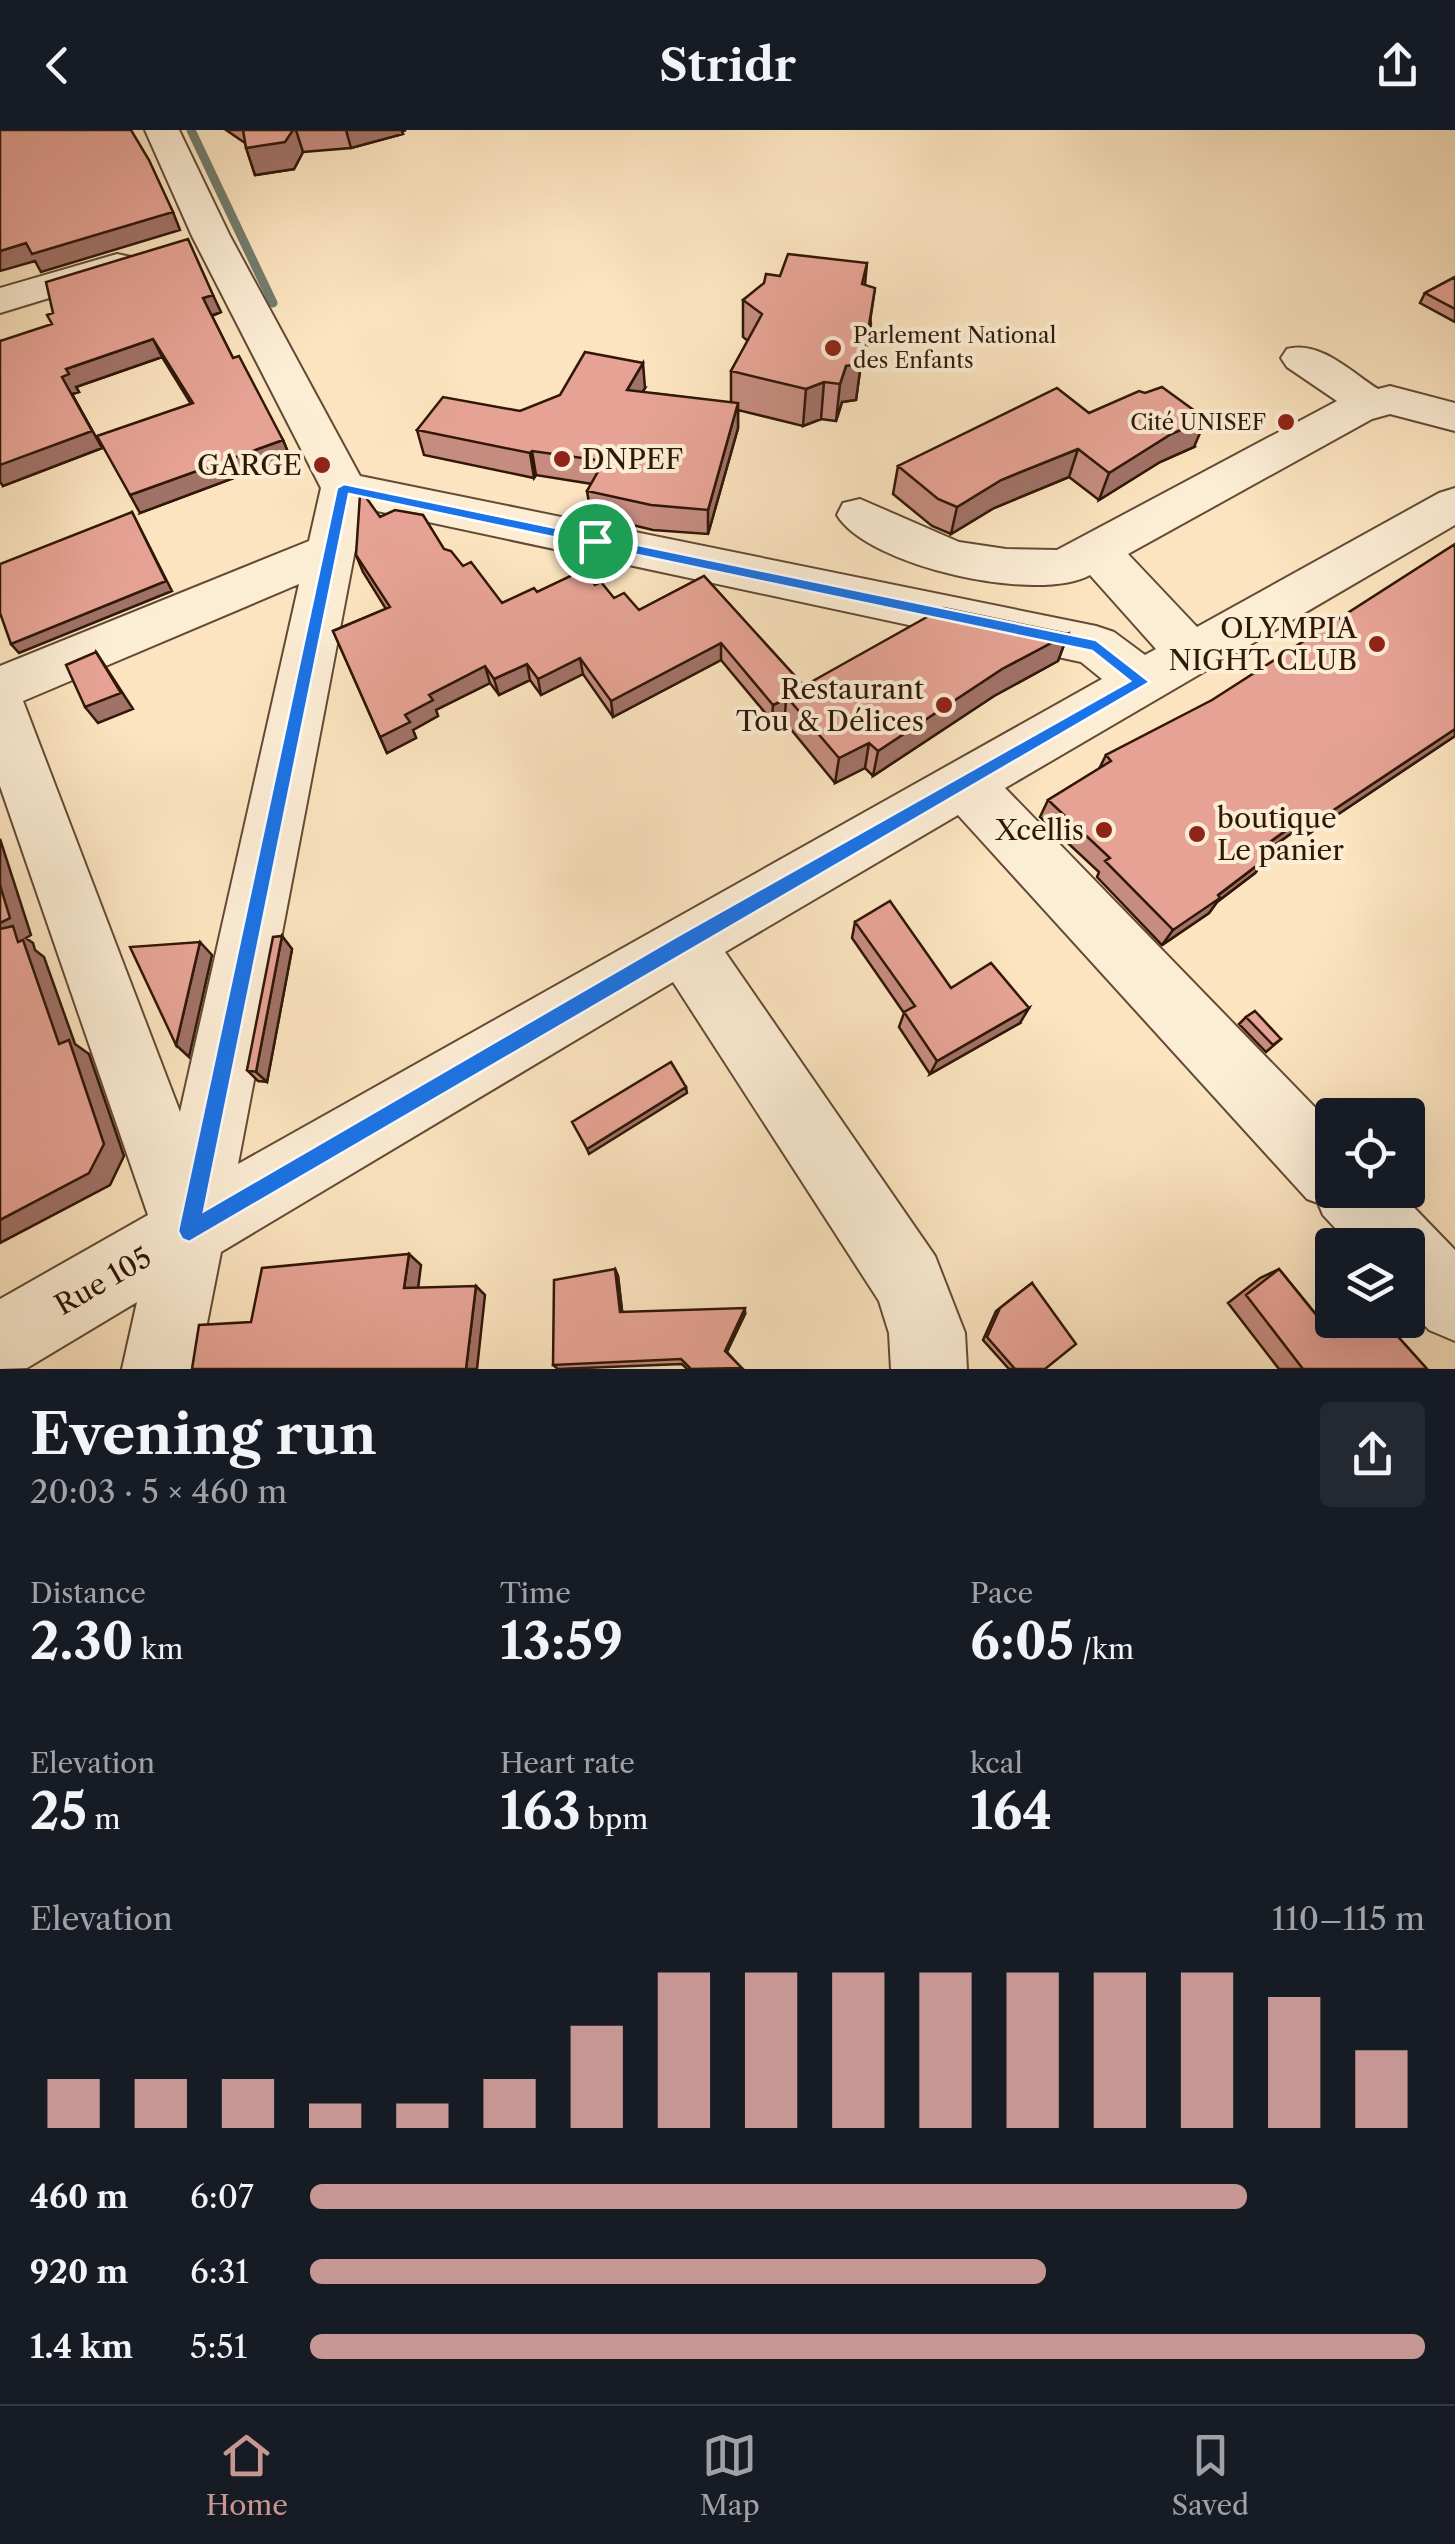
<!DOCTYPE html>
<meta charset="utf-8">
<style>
body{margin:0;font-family:"Libre Caslon Text",serif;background:#242831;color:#f1f3f6;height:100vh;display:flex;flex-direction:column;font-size:38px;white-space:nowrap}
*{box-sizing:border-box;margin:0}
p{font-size:32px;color:#9ea1a6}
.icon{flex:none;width:55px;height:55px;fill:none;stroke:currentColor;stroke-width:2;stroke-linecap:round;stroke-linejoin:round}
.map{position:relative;height:1239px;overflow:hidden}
.sheet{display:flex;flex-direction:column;background:#171b24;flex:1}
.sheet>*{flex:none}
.tools{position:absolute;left:1315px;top:968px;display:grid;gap:20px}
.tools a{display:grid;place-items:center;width:110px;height:110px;border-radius:10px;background:#171b24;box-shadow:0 10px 40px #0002;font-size:50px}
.pin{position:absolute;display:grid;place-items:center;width:85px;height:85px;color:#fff;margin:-42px;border:5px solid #fff;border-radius:50%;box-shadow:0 2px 10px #0007}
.round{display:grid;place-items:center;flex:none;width:105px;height:105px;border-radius:10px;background:#242831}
.headline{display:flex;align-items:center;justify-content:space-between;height:170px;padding:0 30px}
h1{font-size:55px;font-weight:700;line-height:75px}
.figures{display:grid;grid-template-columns:repeat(3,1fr);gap:15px;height:170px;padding:10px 30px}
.figures div{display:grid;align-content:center}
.figures b{font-size:50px;font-weight:700}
.figures small{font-size:28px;font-weight:400}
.figures p{font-size:28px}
.chart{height:280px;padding:20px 30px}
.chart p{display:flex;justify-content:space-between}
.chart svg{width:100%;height:180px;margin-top:10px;stroke:#c59692;stroke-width:6}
ul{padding:0 30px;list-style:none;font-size:32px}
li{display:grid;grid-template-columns:160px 120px 1fr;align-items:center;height:75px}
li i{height:25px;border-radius:12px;background:#c59692}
header{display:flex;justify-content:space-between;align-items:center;height:130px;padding:0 30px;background:#171b24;font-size:45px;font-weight:700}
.dock{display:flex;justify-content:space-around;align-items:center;height:140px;border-top:2px solid #363941;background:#171b24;font-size:28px;color:#9ea1a6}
.dock a{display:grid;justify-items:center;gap:5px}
.dock .on{color:#c59692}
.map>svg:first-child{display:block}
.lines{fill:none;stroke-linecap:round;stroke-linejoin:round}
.stream{stroke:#737c6e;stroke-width:9}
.minor-casing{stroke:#634a35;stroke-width:4}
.minor{fill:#fcedd5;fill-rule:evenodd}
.wall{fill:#c68c80;stroke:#301707;stroke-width:2.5}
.shaded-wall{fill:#a17268;stroke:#301707;stroke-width:2.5}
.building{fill:#e6a395;stroke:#301707;stroke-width:2.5}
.route{fill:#1a73e8;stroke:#fff;stroke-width:2.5;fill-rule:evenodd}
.poi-dot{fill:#8f2418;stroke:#fcedd5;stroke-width:4}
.labels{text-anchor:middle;stroke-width:8;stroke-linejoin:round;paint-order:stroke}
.far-poi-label{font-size:22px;fill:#301707;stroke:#fcedd5;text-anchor:start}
.poi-label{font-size:28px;fill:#301707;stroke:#fcedd5;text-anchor:end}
.street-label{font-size:28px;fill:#301707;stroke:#fcedd5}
</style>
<header><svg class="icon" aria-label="back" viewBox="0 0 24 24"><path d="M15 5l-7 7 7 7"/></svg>Stridr<svg class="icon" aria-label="share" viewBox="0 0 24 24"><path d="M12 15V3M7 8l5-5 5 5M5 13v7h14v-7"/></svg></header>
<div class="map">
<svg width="1455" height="1239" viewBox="0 0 1455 1239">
<rect width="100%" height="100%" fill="#fbe4bf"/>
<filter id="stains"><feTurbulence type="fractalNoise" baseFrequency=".002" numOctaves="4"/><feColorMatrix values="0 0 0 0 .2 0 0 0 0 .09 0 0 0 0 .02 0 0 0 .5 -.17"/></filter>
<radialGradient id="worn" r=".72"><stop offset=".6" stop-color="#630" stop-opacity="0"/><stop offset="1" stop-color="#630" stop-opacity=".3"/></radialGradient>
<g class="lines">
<path class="stream" d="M191,0L273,173"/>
<g class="minor-casing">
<path id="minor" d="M145,0H179L230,106L360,346L1096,496L1114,502L1145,525L1156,519L1090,445C1038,474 867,436 837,385L843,373L860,369L959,412L1006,419L1057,420L1337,271L1287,237L1281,228L1287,219C1320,210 1351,242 1378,259L1390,256L1455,273V301L1390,284L1372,289L1128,424L1197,497L1439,363L1455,358V395L1005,658L1332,995V1060H1397L1455,1120V1211L1429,1200L1408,1177V1115H1351L1323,1085L1318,1073L1307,1069L958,685L725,822L935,1126L965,1203L967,1239H891L889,1203L879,1171L673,852L221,1122L198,1239H122L137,1172L27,1238L0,1239V1169L148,1085L0,656V536L309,411L321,358L192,106ZM363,378L1081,532L1102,549L238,1034ZM299,454L180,982L23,571Z
M117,124L131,127L136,135L131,143L0,183V158Z"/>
</g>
<use href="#minor" class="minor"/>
</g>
<path class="wall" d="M226,0H406L402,1L403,4L351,18L303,22L294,39L255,45L245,13Z
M867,133L865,155L871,194L864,232L861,233L856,270L842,272L836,291L821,289L803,296L738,280V298L708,404L653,400L591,385L587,361L592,354L536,345L534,348L424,325L417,300L645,258L642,262L731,273V241L748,211L743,207V170L780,146Z
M1455,147V192L1420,173L1425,163Z
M221,182L212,186L233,228L283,310L290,327L140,383L191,274L162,227L76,257L79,262L72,264L102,318L3,356L0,211Z
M1089,283L1194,317L1160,332L1099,370L1069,347L994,378L951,404L932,396L893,364L898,336Z
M380,387L444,419L502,473L537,462L595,455L614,468L639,480L704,446L804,556L1068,504L1058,531L994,566L873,646L865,638L835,653L785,592V585L772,591L721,530L613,587L583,544L541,565L530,550L499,565L490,553L436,580L438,586L413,600L416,608L387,623L333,501L386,479L363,442L356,425Z
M1455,606L1304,707L1296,700L1264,723L1268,727L1255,743L1217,772L1209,783L1162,815L1097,747L1099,742L1040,687L1048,670L1099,639L1106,625Z
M855,792L951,858L1020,893L930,944L899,897L904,883L852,808Z
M282,806L292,819L267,952L258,951L247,940Z
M1246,887L1281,909L1266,922L1239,894Z
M615,1139L618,1146L622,1182L745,1184L727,1222L742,1239H687L682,1234L558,1239L553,1235Z
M1279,1139L1328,1199L1338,1190H1383L1427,1239H1279L1228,1173L1260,1148Z
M1032,1153L1045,1239H1009L983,1210L996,1181Z"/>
<path class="shaded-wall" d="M293,0H296L303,22L294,39L255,45L246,18Z
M346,0H406L402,1L403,4L351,18Z
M173,82L180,100L41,142L35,131L0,141V121L26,113Z
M875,158L864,232L855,234H861L856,270L842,272L836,291L840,254L859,198Z
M213,165L221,182L210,186L203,168Z
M153,209L162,227L76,257L79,262L72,264L102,318L3,356L0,352V335L66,239Z
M643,233L645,258L629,285L627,260Z
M824,252L821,289L803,296L806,259Z
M738,273V298L708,404V380Z
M1206,289L1194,317L1160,332L1099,370L1109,343L1171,304Z
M283,310L290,327L140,383L130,365Z
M1078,319L1069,347L994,378L951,404L957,377L1001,350Z
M532,321L536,345L534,348L530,323Z
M132,382L172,461L19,523L11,514Z
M1068,504L1058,531L994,566L873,646L878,621L1002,539Z
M721,513V530L613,587L611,571Z
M96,522L133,579L98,593L85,577Z
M580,528L583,544L541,565L538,549Z
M527,534L530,550L499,565L494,549Z
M485,536L490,553L436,580L438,586L413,600L416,608L387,623L380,607L405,585L429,565Z
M786,569L785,585L772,591L773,575Z
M1455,599V606L1304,707L1317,691Z
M869,613L865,638L835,653L839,628Z
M1309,684L1296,700L1247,735L1260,719Z
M0,709L31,805L26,808L33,813L35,820L44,827L75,914L89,924L124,1026L110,1055L0,1113V1090L59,914L0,815Z
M1268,727L1255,743L1217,772L1209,783L1162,815L1173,800Z
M282,806L292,819L267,952L256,942Z
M200,812L212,825L189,927L176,915Z
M1029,878L1020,893L930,944L937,931Z
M686,957L687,963L589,1024L587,1019Z
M409,1124L421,1135L417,1167L404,1158Z
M615,1139L618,1146L623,1188L620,1182Z
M476,1156L485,1165L477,1239H466Z
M745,1178V1184L725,1225V1221Z"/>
<path class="building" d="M0,0H131L149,30L173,82L32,124L26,113L0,121Z
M243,0H293L285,12L246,18Z
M188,109L213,165L203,168L233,228L239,226L283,310L130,365L97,306L193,273L153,209L66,239L69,244L62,247L92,301L0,335V211L52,194L47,185L53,183L46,152Z
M788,124L867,133L862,154L875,158L869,195L859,198L861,234L846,236L840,254L824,252L806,259L731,241L762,184L743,170L764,153L766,144L780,146Z
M1455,147V179L1425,163Z
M585,222L643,233L627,260L738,273L708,380L651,375L587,361L604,331L532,321L530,323L417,300L443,267L520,281L560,265Z
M1162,257L1206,289L1171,304L1109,343L1078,319L1001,350L957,377L938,369L898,336L1057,258L1089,283L1139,261L1145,263Z
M360,365L365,366L380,387L395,380L423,385L444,419L451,421L463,436L471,432L502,473L534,458L537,462L583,440L595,455L601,452L614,468L624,463L639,480L704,446L804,556L786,566V569L773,575L721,513L611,571L580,528L538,549L527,534L494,549L485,536L429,565L433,570L405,585L410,592L380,607L333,501L390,477L356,425Z
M132,382L166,451L11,514L0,483V434Z
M1455,414V599L1317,691L1309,684L1260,719L1268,727L1218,765L1220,768L1173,800L1105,731L1110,728L1048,670L1111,631L1106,625L1212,570Z
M943,478L1068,504L1002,539L878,621L869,613L839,628L786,566Z
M96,522L121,563L85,577L66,535Z
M0,755L10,788L0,793Z
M890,771L951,858L991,833L1029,878L937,931L904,882L915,876L855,792Z
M13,796L18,812L23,810L59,914L69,910L104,1014L89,1043L0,1090V799Z
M282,806L256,942L247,940L273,807Z
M200,812L176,915L130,817Z
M1255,881L1281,909L1273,915L1246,887Z
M671,932L686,957L587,1019L572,992Z
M409,1124L404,1158L476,1156L466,1239H192L199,1195L251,1192L262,1138Z
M615,1139L620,1182L745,1178L725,1221L742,1238L691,1239L681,1229L553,1235L554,1150Z
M1279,1139L1334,1207L1352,1190H1383L1427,1239H1303L1246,1165Z
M1032,1153L1076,1214L1045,1239H1015L987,1207L1000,1178Z"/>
<path class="route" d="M344,354L1096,510L1150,552L189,1112L182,1109L178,1101L337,358ZM349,364L1092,521L1130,551L676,807L204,1081Z"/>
<g class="poi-dot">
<circle cx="833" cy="218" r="10"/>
<circle cx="1286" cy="292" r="10"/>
<circle cx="562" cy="329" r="10"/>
<circle cx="322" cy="335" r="10"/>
<circle cx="1377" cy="514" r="10"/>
<circle cx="944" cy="575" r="10"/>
<circle cx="1104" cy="700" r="10"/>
<circle cx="1197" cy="704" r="10"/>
</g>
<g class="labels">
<g class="far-poi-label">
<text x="853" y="213">Parlement National<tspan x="853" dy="25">des Enfants</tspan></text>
<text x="1266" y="300" text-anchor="end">Cité UNISEF</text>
</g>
<g class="poi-label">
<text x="582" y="339" text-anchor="start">DNPEF</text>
<text x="302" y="345">GARGE</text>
<text x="1357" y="508">OLYMPIA<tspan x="1357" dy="32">NIGHT CLUB</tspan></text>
<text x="924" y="569">Restaurant<tspan x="924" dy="32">Tou &amp; Délices</tspan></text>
<text x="1217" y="698" text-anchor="start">boutique<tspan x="1217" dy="32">Le panier</tspan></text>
<text x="1084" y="710">Xcellis</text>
</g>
<g class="street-label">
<text transform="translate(103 1151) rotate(-30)" y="10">Rue 105</text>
</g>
</g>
<rect width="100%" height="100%" filter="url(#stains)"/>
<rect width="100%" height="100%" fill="url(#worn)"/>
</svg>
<div class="tools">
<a><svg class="icon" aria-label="locate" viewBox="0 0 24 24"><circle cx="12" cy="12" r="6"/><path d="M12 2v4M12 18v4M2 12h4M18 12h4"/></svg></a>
<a><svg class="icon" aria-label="layers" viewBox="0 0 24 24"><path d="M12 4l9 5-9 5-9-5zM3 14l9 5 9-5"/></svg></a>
</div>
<div class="pin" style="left:595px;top:411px;background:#1e9e55"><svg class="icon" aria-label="arrive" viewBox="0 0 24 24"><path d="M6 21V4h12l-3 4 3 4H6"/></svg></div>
</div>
<section class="sheet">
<div class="headline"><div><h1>Evening run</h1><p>20:03 · 5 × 460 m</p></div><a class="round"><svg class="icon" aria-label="share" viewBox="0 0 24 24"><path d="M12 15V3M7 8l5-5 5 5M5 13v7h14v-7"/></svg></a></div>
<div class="figures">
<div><p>Distance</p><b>2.30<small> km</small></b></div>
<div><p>Time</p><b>13:59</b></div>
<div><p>Pace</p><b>6:05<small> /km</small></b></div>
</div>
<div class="figures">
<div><p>Elevation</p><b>25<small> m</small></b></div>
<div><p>Heart rate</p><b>163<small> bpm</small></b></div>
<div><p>kcal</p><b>164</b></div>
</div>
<div class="chart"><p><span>Elevation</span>110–115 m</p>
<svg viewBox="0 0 160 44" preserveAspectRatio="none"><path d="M5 44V32M15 44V32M25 44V32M35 44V38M45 44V38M55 44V32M65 44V19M75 44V6M85 44V6M95 44V6M105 44V6M115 44V6M125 44V6M135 44V6M145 44V12M155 44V25"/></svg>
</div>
<ul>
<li><b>460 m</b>6:07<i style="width:84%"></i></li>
<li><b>920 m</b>6:31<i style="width:66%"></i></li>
<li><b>1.4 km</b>5:51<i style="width:100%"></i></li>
</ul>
</section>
<nav class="dock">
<a class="on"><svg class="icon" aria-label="home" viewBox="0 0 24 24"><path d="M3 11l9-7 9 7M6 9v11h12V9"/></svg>Home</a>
<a><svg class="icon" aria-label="map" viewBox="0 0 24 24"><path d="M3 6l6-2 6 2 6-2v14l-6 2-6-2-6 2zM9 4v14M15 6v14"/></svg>Map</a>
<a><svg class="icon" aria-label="saved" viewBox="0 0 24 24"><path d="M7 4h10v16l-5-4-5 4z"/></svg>Saved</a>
</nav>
